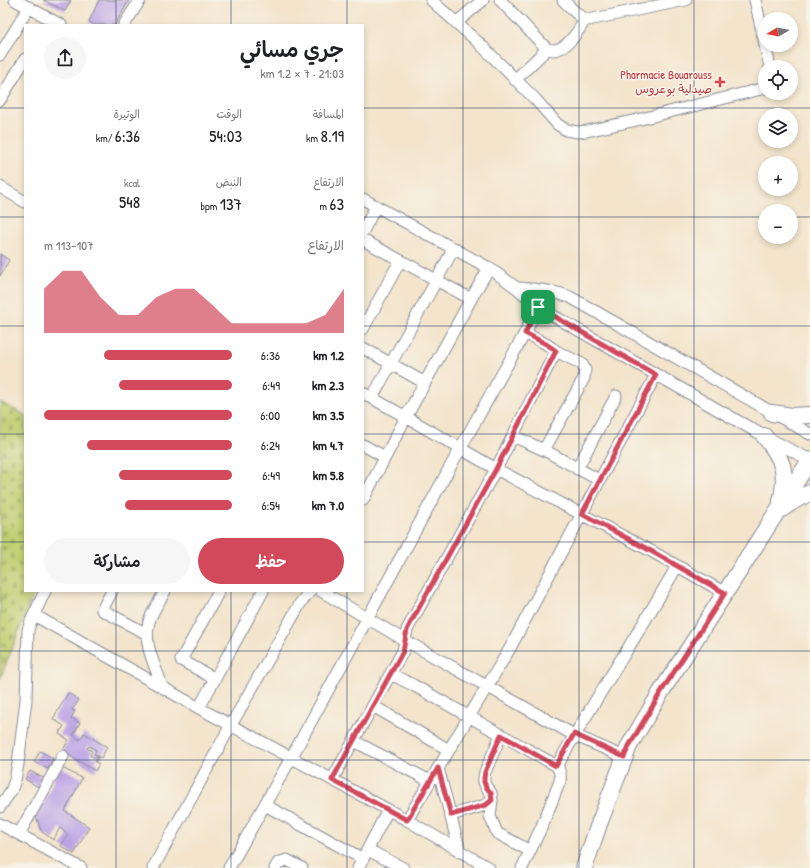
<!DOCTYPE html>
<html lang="ar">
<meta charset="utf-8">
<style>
body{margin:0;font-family:"Patrick Hand","Playpen Sans Arabic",sans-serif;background:#f6f6f6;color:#202124;direction:rtl;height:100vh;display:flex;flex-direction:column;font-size:15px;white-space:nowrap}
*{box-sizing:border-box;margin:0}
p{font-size:13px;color:#757577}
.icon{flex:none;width:22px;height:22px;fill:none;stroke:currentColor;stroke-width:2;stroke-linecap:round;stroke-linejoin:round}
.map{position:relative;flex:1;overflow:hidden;direction:ltr}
.side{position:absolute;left:24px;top:24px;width:340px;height:568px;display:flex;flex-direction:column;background:#fff;border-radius:0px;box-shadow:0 2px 6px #0003;direction:rtl}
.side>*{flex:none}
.needle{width:26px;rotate:260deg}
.tools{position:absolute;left:758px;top:12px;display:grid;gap:8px}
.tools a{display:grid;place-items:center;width:40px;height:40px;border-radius:50%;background:#fff;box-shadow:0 2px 6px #0003;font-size:20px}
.pin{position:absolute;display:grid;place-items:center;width:34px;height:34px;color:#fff;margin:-17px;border-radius:8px;box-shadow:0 2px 6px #0006}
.round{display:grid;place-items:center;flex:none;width:42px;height:42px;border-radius:21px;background:#f6f6f6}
.overview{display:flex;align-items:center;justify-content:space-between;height:68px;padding:0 20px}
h1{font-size:22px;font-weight:600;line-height:30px}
.figures{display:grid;grid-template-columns:repeat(3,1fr);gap:6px;height:68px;padding:4px 20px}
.figures div{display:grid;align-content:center}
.figures b{font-size:17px;font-weight:600}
.figures small{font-size:11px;font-weight:400}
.figures p{font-size:11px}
.chart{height:112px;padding:8px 20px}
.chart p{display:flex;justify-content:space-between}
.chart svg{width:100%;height:72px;margin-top:4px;fill:#d1495b;opacity:.7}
.action{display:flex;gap:8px;margin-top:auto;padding:8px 20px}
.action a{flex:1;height:46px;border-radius:24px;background:#d1495b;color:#fff;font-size:16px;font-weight:600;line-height:46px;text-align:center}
.action a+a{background:#f6f6f6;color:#202124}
ul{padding:0 20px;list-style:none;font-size:13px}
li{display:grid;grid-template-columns:64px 48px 1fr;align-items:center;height:30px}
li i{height:10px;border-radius:5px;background:#d1495b}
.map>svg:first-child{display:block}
.cemetery{fill:url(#cemetery-stones);stroke:#6d7e67}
.building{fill:#b89de5}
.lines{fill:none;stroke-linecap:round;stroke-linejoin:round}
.minor-casing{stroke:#878a94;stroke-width:13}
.secondary-casing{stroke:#878a94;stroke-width:18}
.minor{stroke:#fff;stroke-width:11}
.secondary{stroke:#fff;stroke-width:16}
.route-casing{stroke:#fff;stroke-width:8}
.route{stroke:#d1495b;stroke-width:5}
.grid{fill:none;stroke:#1b2f5e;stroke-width:1;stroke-opacity:0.55}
.health-dot{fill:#e0444e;stroke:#f7f3e8;stroke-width:1.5}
.labels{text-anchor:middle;stroke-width:3;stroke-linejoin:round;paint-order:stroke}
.health-label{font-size:12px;fill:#be3a42;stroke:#f7f3e8;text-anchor:end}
</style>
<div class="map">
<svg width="810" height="868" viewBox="0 0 810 868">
<defs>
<pattern id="cemetery-stones" width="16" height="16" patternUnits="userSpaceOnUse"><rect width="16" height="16" fill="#bfce70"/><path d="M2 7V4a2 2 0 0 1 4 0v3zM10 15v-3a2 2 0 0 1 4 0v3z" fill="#a4b163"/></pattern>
</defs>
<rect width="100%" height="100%" fill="#f7f3e8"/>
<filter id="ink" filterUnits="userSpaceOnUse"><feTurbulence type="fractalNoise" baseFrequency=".025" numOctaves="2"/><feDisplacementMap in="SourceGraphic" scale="8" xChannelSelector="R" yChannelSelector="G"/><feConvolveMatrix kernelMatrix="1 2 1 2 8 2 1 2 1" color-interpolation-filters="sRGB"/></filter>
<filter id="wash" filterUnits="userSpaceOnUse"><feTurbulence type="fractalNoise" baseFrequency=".012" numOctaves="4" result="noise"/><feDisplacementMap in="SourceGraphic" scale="16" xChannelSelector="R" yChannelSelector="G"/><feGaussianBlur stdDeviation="0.9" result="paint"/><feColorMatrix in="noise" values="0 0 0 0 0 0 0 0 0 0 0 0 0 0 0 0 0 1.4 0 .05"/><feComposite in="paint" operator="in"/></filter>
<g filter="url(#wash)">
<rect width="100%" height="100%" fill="#f3e4cb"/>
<path class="cemetery" d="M0,402L25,415V591H35L0,679Z"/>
<g id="blocks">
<path class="building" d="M43,0H71L65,11Z
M99,0H129L115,25H94L89,22Z
M0,254L9,260L0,276Z
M68,693L79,700L72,710L75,711L71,718L80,723L73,735L80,740L84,733L107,747L101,758L94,754L96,750L89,746L87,748L92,751L90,755L95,758L96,757L98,758L95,762L99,764L95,771L62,751L69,740L59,734L64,726L53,719Z
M40,751L53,758L48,769L34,762Z
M58,766L82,778L65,811L89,827L74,854L61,846L68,834L60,828L53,840L41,831L36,816L49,792Z
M30,771L45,779L40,788L25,779Z"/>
</g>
</g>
<g filter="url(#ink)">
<use href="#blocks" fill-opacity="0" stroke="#878a94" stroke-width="1"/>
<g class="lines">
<g class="minor-casing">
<path id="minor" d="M15,0L61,25
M431,0L480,44L536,100L557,124L566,130L578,132L587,131L637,120L765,88
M500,0L547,49C548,49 553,50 553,50C567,50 579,30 585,20
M563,0C570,6 578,18 588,20L686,0
M755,0L765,44
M456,23L483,0
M124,25L140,0
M765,45L770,67
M0,55L29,7
M515,80L547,49
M0,100L25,59
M0,187L25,202
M363,199L489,268L517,288L538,307L764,436L810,460
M363,231L376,206
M363,240L471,299
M517,288C536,289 551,290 570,297L810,434
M363,329L400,261
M363,348L425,383
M363,393L406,417L496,469L651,551L725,593
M372,398L454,248
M513,436L544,450L599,480
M363,445L385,457
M544,450L584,378L585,370L582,364L556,351
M577,469L616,396
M363,500L406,417L471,299L489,268
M112,591L102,610L147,634
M321,591L406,641L574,735L624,757
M34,615L199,708L407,820L489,868
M391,674L413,685L557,766C560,771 561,775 560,781L542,826L522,868
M215,679L181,660L219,591
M161,687V683C154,663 143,643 149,622C152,611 160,601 165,591
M373,706L449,750
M199,708L263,591
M501,735L485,772L484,778V782L486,787L491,793L492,800L490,816L497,833L530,851
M354,741L430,781
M557,766C595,698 639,634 677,566
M438,768L460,852
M332,780L403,651L407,630L410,624L496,469L556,351L552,348L546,344L525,333
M265,805L363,859
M0,807L11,791L15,780L18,764L26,700L28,630L31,621L45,591
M451,815L486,805L492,800
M407,820L509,650L656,375
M0,824L81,868
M19,834L63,756
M368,850L403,868
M153,868L231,725L301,602L310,591
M229,868L291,758L460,449L525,333L538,307
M275,868L278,863L287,860L302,868
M358,868L388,810"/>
</g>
<g class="secondary-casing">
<path id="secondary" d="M772,413L792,416L810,415
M764,436C783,458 788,473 781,501
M782,509C791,502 800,497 810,493
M584,868L599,824L629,746L661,692L725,593L810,460"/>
</g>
<use href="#minor" class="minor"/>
<use href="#secondary" class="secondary"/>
</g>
</g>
<g class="lines" filter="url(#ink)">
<g class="route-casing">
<path id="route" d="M538,307L656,375L582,514L651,551L725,593L661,692L629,746L624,757L574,734L556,766L501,735L485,772L484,778V782L486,787L491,793L492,800L486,805L451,815L438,768L407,820L332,780L403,651L407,630L410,624L496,469L556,351L552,348L546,344L525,333Z"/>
</g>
<use href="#route" class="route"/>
</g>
<path class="grid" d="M116,0V25M231,0V25M347,0V25M463,0V868M579,0V868M694,0V868M0,108H25M363,108H810M0,217H25M363,217H765M791,217H810M0,326H25M363,326H810M0,434H25M363,434H810M0,542H25M363,542H810M116,591V868M231,591V868M347,591V868M0,651H810M0,760H810"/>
<path class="health-dot" d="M718 76h4v4h4v4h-4v4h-4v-4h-4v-4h4z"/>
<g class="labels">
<g class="health-label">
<text x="712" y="79">Pharmacie Bouarouss<tspan x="712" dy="14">صيدلية بوعروس</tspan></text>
</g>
</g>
</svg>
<div class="tools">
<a><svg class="needle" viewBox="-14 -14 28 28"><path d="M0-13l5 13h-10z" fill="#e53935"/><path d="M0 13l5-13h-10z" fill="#757577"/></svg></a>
<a><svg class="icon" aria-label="locate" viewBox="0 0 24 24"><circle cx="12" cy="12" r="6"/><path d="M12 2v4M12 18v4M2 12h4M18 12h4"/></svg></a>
<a><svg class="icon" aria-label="layers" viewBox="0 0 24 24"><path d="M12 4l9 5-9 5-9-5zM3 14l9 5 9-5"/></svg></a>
<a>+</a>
<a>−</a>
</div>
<div class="pin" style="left:538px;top:307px;background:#1e9e55"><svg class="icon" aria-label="arrive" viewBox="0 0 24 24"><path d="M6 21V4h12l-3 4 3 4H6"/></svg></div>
<section class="side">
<div class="overview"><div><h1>جري مسائي</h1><p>21:03 · 7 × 1.2 km</p></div><a class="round"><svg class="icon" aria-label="share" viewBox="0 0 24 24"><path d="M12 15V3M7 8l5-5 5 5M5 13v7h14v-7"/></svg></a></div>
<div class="figures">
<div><p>المسافة</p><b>8.19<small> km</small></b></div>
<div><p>الوقت</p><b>54:03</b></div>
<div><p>الوتيرة</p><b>6:36<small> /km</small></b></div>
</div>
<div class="figures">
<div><p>الارتفاع</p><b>63<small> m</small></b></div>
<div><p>النبض</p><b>137<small> bpm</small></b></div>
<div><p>kcal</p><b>548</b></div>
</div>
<div class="chart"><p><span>الارتفاع</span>107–113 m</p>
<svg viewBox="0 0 160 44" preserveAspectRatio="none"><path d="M0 44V17L10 6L20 6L30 22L40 33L50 33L60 22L70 17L80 17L90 27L100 38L110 38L120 38L130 38L140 38L150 33L160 17V44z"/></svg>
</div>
<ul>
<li><b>1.2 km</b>6:36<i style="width:68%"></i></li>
<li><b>2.3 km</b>6:49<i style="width:60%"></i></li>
<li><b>3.5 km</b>6:00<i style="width:100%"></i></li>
<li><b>4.7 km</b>6:24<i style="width:77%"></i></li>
<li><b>5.8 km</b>6:49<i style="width:60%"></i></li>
<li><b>7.0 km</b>6:54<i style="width:57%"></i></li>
</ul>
<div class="action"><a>حفظ</a><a>مشاركة</a></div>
</section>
</div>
